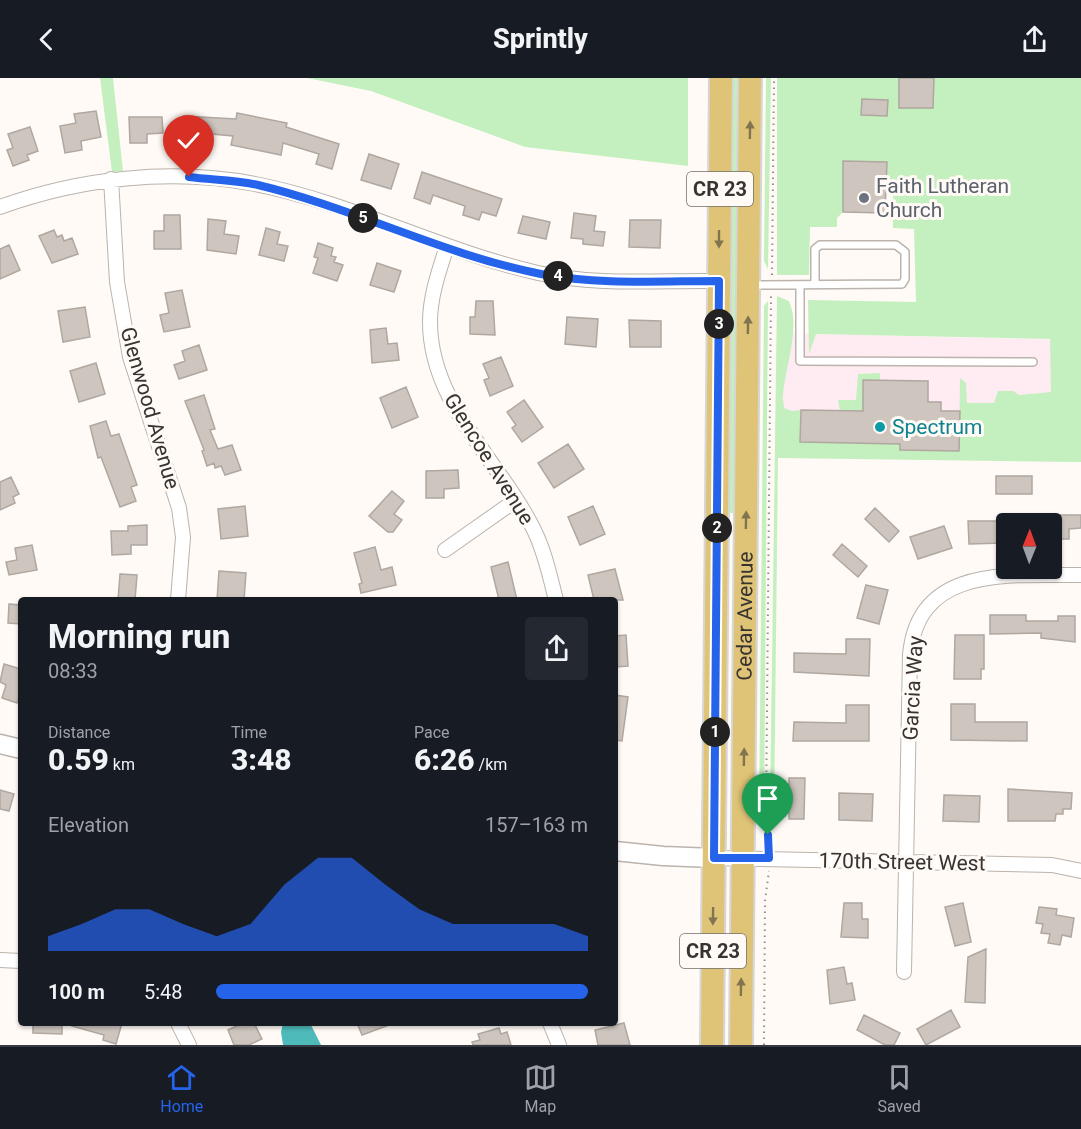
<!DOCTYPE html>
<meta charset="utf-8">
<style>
body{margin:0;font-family:Roboto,sans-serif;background:#242831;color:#f1f3f6;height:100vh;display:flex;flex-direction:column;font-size:22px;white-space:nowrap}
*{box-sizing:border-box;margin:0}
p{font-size:20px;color:#9ea1a6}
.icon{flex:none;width:33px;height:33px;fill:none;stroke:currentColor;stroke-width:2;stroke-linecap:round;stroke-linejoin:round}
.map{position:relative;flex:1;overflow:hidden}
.panel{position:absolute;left:18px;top:519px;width:600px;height:429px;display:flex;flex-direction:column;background:#171b24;border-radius:6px;box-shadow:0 2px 4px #0004}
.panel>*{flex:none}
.needle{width:39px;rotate:1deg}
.fabs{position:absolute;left:996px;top:435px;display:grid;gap:12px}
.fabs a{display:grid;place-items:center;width:66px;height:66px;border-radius:6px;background:#171b24;box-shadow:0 2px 4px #0004;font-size:30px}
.pin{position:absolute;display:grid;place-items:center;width:51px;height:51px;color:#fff;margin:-62px -26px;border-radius:50% 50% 50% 0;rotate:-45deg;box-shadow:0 0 6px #0007}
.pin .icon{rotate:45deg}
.km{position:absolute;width:30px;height:30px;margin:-15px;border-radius:50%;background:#222;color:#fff;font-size:16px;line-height:30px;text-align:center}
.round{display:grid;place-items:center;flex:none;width:63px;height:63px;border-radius:6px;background:#242831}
.overview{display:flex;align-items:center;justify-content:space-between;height:102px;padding:0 30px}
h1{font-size:33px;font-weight:800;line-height:45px}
.metrics{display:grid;grid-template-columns:repeat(3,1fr);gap:9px;height:102px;padding:6px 30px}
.metrics div{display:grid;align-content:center}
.metrics b{font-size:30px;font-weight:800}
.metrics small{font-size:16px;font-weight:400}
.metrics p{font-size:16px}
.chart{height:168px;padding:12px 30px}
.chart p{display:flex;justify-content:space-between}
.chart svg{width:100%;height:108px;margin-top:6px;fill:#2563eb;opacity:.7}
ul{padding:0 30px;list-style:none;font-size:20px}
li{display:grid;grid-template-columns:96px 72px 1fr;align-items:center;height:45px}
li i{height:15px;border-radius:8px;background:#2563eb}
header{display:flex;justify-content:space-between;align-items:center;height:78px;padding:0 30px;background:#171b24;font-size:27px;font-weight:800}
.dock{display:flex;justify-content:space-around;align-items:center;height:84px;border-top:2px solid #363941;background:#171b24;font-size:16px;color:#9ea1a6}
.dock a{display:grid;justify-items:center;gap:3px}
.dock .selected{color:#2563eb}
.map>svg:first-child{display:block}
.commercial{fill:#ffebf2}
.green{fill:#c4f0bf}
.water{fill:#4ebaba}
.building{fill:#cec5be;stroke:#afa7a0;stroke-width:1.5}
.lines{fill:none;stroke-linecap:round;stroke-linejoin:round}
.service-casing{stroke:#bbb3ac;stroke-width:10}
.minor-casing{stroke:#bbb3ac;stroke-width:16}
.tertiary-casing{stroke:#bbb3ac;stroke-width:21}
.primary-casing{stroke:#d7d6d6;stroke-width:26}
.path{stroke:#938f8b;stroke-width:2;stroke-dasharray:1.5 4.5;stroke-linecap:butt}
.service{stroke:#fff;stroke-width:7}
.minor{stroke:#fff;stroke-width:14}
.tertiary{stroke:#fff;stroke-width:18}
.primary{stroke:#dfc477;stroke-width:22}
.oneway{fill:#827450}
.route-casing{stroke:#fff;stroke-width:12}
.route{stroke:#2563eb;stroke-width:8}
.worship-dot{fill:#6b7280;stroke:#fffaf5;stroke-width:2}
.culture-dot{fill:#0f9aa8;stroke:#fffaf5;stroke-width:2}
.labels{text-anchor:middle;stroke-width:6;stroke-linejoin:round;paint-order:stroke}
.shield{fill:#fffaf5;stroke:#726f6b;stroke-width:1.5}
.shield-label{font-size:20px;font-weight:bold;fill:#363330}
.worship-label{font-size:21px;fill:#5b616d;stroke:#fffaf5;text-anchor:start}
.street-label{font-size:21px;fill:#363330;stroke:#fffaf5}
.culture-label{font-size:21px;fill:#0d838f;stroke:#fffaf5;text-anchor:start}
</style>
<header><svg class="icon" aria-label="back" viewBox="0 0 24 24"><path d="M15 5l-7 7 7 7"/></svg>Sprintly<svg class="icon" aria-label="share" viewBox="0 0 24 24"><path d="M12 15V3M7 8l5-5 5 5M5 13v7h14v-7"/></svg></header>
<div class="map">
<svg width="1081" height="967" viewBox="0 0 1081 967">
<rect width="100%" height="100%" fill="#fffaf5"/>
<path class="commercial" d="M778,255L1071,262L1070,384L778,379Z"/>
<path class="green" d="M100,0H113L123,93L112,94Z
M307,0H688V88L525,69L371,13Z
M730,0H741L737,435H727Z
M766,0H771L768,191L764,183Z
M777,0H1081V384L778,380L774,741H771L770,731L777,218L789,223C801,249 785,290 783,317C782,321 784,324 784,330L792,333L801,332L800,364L900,366L959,372L960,300L966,305L967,325H994L998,313H1013L1019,317L1051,314L1050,261L816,256L809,276L808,222L916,224L914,151L893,150V108L886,107V84L844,83L843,134L837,140V149H810L809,197H777Z
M768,223L764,742L759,744L764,228Z
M880,295V302H863V333H840L838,322H856L858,296Z"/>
<path class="water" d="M283,945H310L321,967H283L281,954Z"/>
<path class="building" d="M899,0H934L933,30H899Z
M862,21L888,22L887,38L861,37Z
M96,33L101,59L81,63L82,72L65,75L60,48L76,45L74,36Z
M237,35L287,45L286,49L339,66L332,91L316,86L319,76L283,65L281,77L231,67L233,58L200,55L199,66L183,65L184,38L236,41Z
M129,39H162L163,55L147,56V65H130Z
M30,49L38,73L27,77L29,82L13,88L7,72L13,70L8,56Z
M369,76L399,86L391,111L361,102Z
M843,83L887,84L885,135L843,134Z
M422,94L502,121L496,138L482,134L479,142L463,137L465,128L433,117L430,126L414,120Z
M574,135L596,138L594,153L605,154L603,168L583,166V161L571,160Z
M164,137H180L181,171H154V153H164Z
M523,138L550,144L546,161L518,155Z
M208,141L226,143L224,156L239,158L236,176L207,172Z
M630,142H661L660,170L629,169Z
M266,150L280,154L277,166L288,168L284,183L259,177Z
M54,152L57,159L62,157L64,163L72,160L78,176L52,185L39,158Z
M318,165L333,170L331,178L336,179L334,184L343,187L337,203L313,195L318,180L314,179Z
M9,167L20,192L0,201V171Z
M377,185L401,193L394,214L370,207Z
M182,212L190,249L164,254L160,237L169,235L165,215Z
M476,223H493L495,257L470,256V239H475Z
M85,229L90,259L63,264L58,233Z
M567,239L598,241L596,269L565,266Z
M629,242L661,243V269H630Z
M386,250L388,266L397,265L399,282L372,285L370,252Z
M199,267L207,292L179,301L174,287L185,283L182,273Z
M501,279L513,308L490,318L484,302L489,300L483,286Z
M96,285L105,316L79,324L70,293Z
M863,302L928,303V324H941V333H960L959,373L900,372V366L800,364L801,332L863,333Z
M406,309L418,339L392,350L380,320Z
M204,317L215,351L210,352L218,371L232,367L241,392L225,397L221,388L215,390L214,385L207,388L202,373L204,372L185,323Z
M524,322L543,349L522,364L512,350L516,347L507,334Z
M106,343L111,358L119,356L137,407L131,409L136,423L120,429L101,379L98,380L90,348Z
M568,366L584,391L554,410L538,385Z
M458,392L459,410L444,411V420H426V393Z
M996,398H1032V416H996Z
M11,399L19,416L13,419L15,425L0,432V404Z
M392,413L404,423L394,436L402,442L393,454H388L369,438Z
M245,428L248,458L221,461L218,431Z
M593,428L605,456L580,467L568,439Z
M875,430L899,453L889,464L865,441Z
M1052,437H1081V450L1069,451V461H1052Z
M968,443H1004V465L969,466Z
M147,447V467H131V476L112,477L111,453H128V448Z
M944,448L952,470L918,481L910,459Z
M842,466L867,488L858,499L833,477Z
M32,467L37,492L9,497L6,484L17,482L15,470Z
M375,469L381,492L392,489L396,507L361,515L359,506L362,505L354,475Z
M508,484L517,522H499L491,489Z
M615,491L623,522H594L588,497Z
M219,493L246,495L244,522H217Z
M120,496L137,497L135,522H118Z
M866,507L888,512L879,546L857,540Z
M9,526L21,527V546L8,545Z
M990,537H1026V543H1058V538H1075V564L1041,560V555L990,556Z
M626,557L628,588L615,589V558Z
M955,557H984V591H981V601H954Z
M846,561H870L869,598L794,594V575L846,576Z
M4,586L21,591V613L17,625L2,620L6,607L0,604Z
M615,617L628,619L622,663L615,662Z
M951,626H975V644H1027V663L951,662Z
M846,627H869V663H793L794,644L846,645Z
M789,700H805L804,741H789Z
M1008,711L1072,715L1071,731H1063V736H1056L1055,743H1008Z
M0,712L14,716L9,733L0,731Z
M839,715L873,716L872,743L839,742Z
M944,717L980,718L979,744L943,743Z
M844,825H862V841H868V860L841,859Z
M963,825L971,864L955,868L945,829Z
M1039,829L1057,831L1056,837L1074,840L1071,859L1062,857L1060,867L1048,865L1050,856L1041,855L1043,846L1036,845Z
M986,871L985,925L965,924L968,879Z
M844,889L847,906L852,905L855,922L830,926L827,892Z
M951,932L960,949L926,967L917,951Z
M864,937L900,955L894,967H885L857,952Z
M33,945H62V956L33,955Z
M73,945H122L116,966L103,962L104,957L72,948Z
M243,945H254L262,961L249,967H234L228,952Z
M357,945H391L392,946L362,957Z
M624,945L630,967H598L595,952Z
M499,950L501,956L507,954L511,967H473L472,964L480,962L478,956Z"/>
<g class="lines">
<g class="service-casing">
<path id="service" d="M751,207L902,206L905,201V174L896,167H820L815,171V205
M800,208V283L1033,284"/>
</g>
<g class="minor-casing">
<path id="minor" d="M111,101L117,204L130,279L179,430L183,459L178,522
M0,129C80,100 171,90 255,106C352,125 442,173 538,195C596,208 659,202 719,203
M447,168C439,193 430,218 430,244C430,326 500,383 534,452C545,474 550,499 556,522
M445,472L516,422
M714,780L1052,787L1081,793
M0,882L21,883
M904,894L910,577C918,485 1014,498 1081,497
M178,945L189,967
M550,945L559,967"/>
</g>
<g class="tertiary-casing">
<path id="tertiary" d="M0,666L21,671
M615,773L663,778L714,780"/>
</g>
<g class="primary-casing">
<g id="primary">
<path d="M712,967L721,0"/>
<path id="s1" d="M741,967L750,0"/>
</g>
</g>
<path class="path" d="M772,197L774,0
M768,766L766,734L771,217
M764,967L765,823L769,793"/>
<use href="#service" class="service"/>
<use href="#minor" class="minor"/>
<use href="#tertiary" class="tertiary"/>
<use href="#primary" class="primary"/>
</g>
<defs><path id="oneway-solid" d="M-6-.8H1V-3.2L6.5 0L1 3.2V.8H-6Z" transform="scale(1.5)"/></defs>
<g class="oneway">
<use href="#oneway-solid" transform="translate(750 52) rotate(-89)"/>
<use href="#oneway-solid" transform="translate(719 161) rotate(90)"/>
<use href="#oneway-solid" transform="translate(748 247) rotate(-89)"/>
<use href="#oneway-solid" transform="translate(746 442) rotate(-89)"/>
<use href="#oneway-solid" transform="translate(744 679) rotate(-89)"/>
<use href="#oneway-solid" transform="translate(713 838) rotate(91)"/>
<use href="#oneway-solid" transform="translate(741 909) rotate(-89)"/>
</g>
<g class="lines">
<g class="route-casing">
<path id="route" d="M189,99C212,102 236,102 258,107C354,130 444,177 541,196C599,207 660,203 719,203L714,780H769L768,757"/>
</g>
<use href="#route" class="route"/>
</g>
<circle class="worship-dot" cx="864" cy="120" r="6"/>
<circle class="culture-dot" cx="880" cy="349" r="6"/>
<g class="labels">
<g class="shield">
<rect x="687" y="94" width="66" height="34" rx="4.5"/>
<rect x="680" y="856" width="66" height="34" rx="4.5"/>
</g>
<g class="shield-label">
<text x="720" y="118">CR 23</text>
<text x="713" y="880">CR 23</text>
</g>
<g class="worship-label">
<text x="876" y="115">Faith Lutheran<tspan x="876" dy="24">Church</tspan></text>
</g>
<g class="street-label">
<text transform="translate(150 330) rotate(74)" y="7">Glenwood Avenue</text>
<text transform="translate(489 381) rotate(58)" y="7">Glencoe Avenue</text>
<text dy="7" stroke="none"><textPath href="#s1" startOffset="429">Cedar Avenue</textPath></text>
<text transform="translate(913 610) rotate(-87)" y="7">Garcia Way</text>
<text transform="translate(902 784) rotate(1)" y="7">170th Street West</text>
</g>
<g class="culture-label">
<text x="892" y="356">Spectrum</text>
</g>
</g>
</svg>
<div class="fabs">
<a><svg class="needle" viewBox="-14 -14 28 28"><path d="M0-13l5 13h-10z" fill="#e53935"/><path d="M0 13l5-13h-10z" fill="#9ea1a6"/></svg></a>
</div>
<div class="pin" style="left:768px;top:757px;background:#1e9e55"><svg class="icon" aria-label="arrive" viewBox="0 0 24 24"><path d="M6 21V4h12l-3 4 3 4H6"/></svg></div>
<div class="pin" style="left:189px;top:99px;background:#d93025"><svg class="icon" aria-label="check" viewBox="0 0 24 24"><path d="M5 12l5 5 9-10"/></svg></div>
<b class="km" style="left:715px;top:654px">1</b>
<b class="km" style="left:717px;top:450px">2</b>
<b class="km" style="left:719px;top:246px">3</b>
<b class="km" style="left:558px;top:198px">4</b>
<b class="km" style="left:363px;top:140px">5</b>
<section class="panel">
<div class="overview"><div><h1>Morning run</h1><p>08:33</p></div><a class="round"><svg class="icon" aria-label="share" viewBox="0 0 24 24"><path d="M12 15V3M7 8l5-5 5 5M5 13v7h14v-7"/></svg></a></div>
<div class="metrics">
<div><p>Distance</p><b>0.59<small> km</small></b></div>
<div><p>Time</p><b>3:48</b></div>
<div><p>Pace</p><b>6:26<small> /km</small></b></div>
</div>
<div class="chart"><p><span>Elevation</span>157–163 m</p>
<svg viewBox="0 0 160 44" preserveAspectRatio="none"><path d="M0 44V38L10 33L20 27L30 27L40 33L50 38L60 33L70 17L80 6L90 6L100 17L110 27L120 33L130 33L140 33L150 33L160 38V44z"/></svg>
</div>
<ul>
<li><b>100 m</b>5:48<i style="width:100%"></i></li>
</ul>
</section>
</div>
<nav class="dock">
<a class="selected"><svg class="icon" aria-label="home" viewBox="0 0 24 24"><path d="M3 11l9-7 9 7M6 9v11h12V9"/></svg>Home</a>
<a><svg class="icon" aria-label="map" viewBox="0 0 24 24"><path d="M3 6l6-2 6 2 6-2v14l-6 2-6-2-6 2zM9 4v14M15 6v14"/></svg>Map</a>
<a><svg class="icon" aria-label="saved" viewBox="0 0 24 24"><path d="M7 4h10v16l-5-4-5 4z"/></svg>Saved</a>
</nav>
